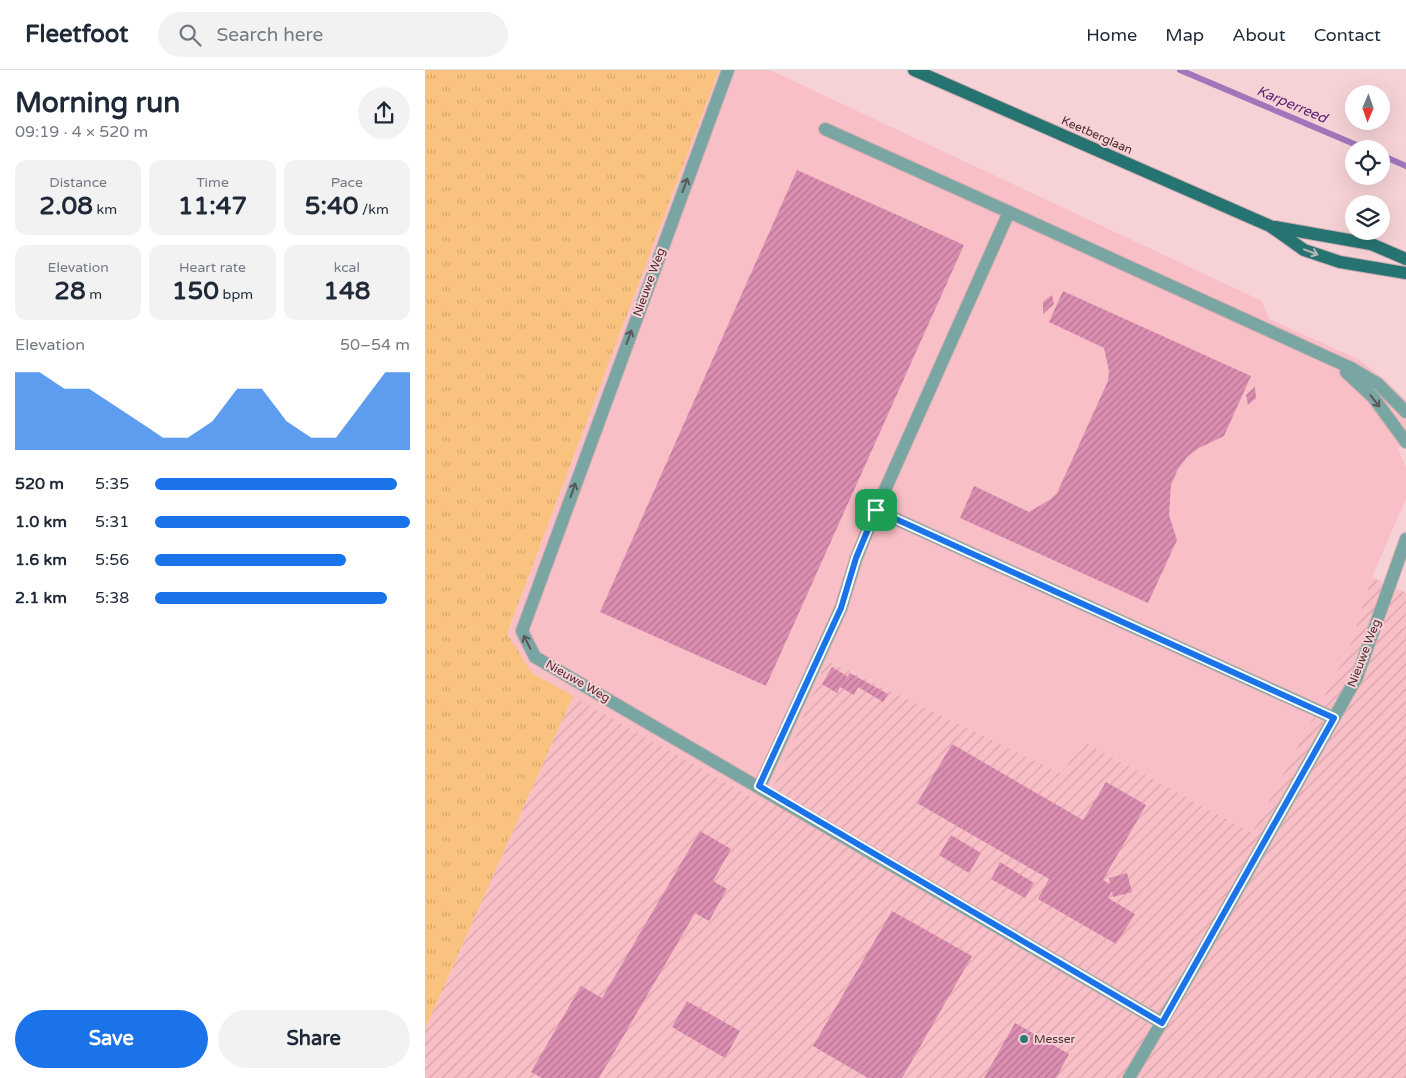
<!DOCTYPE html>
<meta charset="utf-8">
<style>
body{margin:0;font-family:"Varela Round",sans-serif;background:#f2f2f3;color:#1f2937;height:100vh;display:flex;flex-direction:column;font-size:19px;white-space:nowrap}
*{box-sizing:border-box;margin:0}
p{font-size:16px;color:#747a83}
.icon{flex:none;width:28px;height:28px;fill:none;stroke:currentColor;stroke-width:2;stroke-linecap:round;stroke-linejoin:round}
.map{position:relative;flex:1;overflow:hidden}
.side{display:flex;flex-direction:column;background:#fff;width:425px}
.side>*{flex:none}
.needle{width:32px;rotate:182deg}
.tools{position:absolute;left:920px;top:15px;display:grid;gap:10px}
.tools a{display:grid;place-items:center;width:45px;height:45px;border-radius:50%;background:#fff;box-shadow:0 5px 20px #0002;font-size:25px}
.pin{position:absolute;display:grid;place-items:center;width:42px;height:42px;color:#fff;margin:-21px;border-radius:10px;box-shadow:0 2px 8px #0006}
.round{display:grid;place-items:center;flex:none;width:52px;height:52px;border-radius:26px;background:#f2f2f3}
.headline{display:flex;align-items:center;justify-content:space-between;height:85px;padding:0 15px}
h1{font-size:28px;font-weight:800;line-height:38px}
.figures{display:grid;grid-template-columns:repeat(3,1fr);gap:8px;height:85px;padding:5px 15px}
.figures div{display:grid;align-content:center;border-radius:12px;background:#f2f2f3;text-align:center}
.figures b{font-size:25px;font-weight:800}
.figures small{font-size:14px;font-weight:400}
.figures p{font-size:14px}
.chart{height:140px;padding:10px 15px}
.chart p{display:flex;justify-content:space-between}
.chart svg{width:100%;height:90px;margin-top:5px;fill:#1a73e8;opacity:.7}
.action{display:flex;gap:10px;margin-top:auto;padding:10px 15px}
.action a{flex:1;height:58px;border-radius:30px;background:#1a73e8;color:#fff;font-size:20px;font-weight:800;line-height:58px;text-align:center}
.action a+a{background:#f2f2f3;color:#1f2937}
ul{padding:0 15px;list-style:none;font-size:16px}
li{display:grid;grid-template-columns:80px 60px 1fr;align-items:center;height:38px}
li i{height:12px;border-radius:6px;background:#1a73e8}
header{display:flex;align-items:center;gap:30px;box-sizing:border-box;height:70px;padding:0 25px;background:#fff;border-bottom:1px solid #e0e1e3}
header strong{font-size:24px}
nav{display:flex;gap:28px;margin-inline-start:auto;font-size:18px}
.search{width:350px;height:45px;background:#f2f2f3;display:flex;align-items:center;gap:12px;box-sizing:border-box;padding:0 18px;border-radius:28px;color:#747a83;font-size:19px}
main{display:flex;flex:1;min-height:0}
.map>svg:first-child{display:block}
.built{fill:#f9bfc6}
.industrial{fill:url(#industrial-furrows)}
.grass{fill:url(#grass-tufts)}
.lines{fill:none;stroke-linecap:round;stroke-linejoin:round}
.stream{stroke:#a076bb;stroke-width:6}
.building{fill:url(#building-hatch)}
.minor-casing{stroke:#d1adb2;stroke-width:14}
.major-casing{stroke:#d1adb2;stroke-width:14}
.minor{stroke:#79a6a3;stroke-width:12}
.major{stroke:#267471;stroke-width:12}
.oneway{stroke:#5d5759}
.oneway2{stroke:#b8b6b8}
.route-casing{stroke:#fff;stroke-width:10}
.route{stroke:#1a73e8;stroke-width:6}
.poi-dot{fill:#2f7875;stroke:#f6d2d6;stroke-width:2}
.labels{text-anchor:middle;stroke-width:4;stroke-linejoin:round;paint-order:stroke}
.street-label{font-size:12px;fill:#4e2c31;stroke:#f6d2d6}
.poi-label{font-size:12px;fill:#4e2c31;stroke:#f6d2d6;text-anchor:start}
.water-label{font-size:14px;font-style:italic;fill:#551f72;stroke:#f6d2d6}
</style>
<header>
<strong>Fleetfoot</strong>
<div class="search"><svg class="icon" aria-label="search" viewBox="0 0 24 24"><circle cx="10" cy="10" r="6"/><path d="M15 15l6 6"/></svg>Search here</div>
<nav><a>Home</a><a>Map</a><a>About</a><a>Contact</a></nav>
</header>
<main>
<section class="side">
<div class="headline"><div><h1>Morning run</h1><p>09:19 · 4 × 520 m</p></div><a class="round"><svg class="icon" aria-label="share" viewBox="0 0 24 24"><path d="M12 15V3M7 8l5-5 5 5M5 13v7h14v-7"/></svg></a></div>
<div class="figures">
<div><p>Distance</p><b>2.08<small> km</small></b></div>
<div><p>Time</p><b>11:47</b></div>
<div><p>Pace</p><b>5:40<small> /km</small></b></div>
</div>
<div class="figures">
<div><p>Elevation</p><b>28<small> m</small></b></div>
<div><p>Heart rate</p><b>150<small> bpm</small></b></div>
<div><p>kcal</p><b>148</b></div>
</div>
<div class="chart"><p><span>Elevation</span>50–54 m</p>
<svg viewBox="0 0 160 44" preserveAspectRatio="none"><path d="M0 44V6L10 6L20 14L30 14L40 22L50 30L60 38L70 38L80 30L90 14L100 14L110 30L120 38L130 38L140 22L150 6L160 6V44z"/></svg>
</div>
<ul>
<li><b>520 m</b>5:35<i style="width:95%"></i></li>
<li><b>1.0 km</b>5:31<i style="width:100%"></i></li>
<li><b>1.6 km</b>5:56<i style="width:75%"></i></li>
<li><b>2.1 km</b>5:38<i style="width:91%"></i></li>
</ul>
<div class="action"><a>Save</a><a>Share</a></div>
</section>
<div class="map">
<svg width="981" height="1008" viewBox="0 0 981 1008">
<defs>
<pattern id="industrial-furrows" width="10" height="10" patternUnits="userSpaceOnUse" patternTransform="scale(1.25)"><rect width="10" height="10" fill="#f9bfc6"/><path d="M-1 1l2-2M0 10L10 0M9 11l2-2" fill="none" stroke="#d7a4ab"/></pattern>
<pattern id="grass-tufts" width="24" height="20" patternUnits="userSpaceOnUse" patternTransform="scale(1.25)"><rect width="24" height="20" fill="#f9c27e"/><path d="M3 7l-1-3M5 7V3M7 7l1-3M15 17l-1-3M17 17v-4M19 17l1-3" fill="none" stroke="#d7a76d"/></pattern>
<pattern id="building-hatch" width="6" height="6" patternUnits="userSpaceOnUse" patternTransform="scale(1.25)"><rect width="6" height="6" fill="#db8eb1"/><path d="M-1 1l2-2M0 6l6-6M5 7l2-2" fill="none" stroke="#b47491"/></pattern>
</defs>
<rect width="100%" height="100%" fill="#f6d2d6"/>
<path class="built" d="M294,0H345L837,231L844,249L933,289L955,306L981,330V372L973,379L981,398V429L947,507L924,580L827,763L657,671L638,705L403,590L352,709L338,734L107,603L82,565Z"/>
<path class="industrial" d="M947,507L981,523V1008H0V959L148,626L338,734L352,709L402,590L637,704L657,671L827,763L924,580Z"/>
<path class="grass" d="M0,0H294L82,564L107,603L148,626L0,959Z"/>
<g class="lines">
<path class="stream" d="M755,0L941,79
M956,85L981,96"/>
</g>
<path class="building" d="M372,100L539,175L341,616L175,542Z
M638,221L826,306L799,366L774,378L763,386L753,399L746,415L744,445L752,470L723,533L535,448L549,416L604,442L626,429L632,423L683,311L684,301L679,278L624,252Z
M627,225L629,234L618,244V232Z
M830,317L831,328L823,335L821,325Z
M407,597L422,606L420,610L425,603L463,624L458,632L433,617L429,625L415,617L412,623L397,614Z
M527,674L658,750L681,712L721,735L678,810L685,814L684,808L702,803L707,822L688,827L687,821L683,828L710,844L691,874L613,829L624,809L492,733Z
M275,761L306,779L288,811L302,819L284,851L270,843L174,1008H117L106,1002L156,916L177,928Z
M526,765L556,783L544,803L514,785Z
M575,792L609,813L600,828L566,809Z
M467,841L547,886L477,1008H443L388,976Z
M262,931L315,961L300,988L247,957Z
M590,953L644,984L631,1008H559Z"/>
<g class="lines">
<g class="minor-casing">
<path id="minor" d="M303,0L97,561L110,587L737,953
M400,59L584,142
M921,302L948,327L981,372
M451,440L909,648
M335,716L416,538L431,489L451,440L584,142L926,298L953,314L981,342
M704,1008L769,897L932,607L981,469"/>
</g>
<g class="major-casing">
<path id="major" d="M489,0L845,156L879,180L915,192L981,203
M850,157L946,174L981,189"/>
</g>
<use href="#minor" class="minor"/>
<use href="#major" class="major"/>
</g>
<defs><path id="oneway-shaft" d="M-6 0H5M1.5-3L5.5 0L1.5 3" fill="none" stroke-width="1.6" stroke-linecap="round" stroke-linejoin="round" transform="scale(1.25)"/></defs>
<g class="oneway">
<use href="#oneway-shaft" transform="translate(260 115) rotate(-70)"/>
<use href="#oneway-shaft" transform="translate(204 267) rotate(-70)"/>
<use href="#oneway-shaft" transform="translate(950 331) rotate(52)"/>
<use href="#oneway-shaft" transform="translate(148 420) rotate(-70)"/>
<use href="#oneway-shaft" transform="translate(102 572) rotate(-117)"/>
</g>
<use class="oneway2" href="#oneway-shaft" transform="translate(886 182) rotate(21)"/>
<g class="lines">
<g class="route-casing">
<path id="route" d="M451,440L909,648L737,953L334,716L416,538L431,488Z"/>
</g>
<use href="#route" class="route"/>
</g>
<circle class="poi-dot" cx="599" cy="969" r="5"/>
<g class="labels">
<g class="street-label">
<text transform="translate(672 65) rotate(24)" y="4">Keetberglaan</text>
<text transform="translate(224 212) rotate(-70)" y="4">Nieuwe Weg</text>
<text transform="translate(939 583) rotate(-69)" y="4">Nieuwe Weg</text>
<text transform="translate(153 611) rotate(30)" y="4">Nieuwe Weg</text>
</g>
<g class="poi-label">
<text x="609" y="973">Messer</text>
</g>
<g class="water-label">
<text transform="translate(867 34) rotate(23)" y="5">Karperreed</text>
</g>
</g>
</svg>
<div class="tools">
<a><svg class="needle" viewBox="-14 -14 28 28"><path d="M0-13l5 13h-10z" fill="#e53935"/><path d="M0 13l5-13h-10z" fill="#747a83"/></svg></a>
<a><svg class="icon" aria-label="locate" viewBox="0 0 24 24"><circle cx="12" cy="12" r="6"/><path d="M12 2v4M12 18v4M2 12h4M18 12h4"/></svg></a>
<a><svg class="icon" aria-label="layers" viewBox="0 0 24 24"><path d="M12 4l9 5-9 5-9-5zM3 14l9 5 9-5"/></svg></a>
</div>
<div class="pin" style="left:451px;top:440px;background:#1e9e55"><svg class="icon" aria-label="arrive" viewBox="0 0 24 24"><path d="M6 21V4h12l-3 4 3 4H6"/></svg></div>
</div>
</main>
